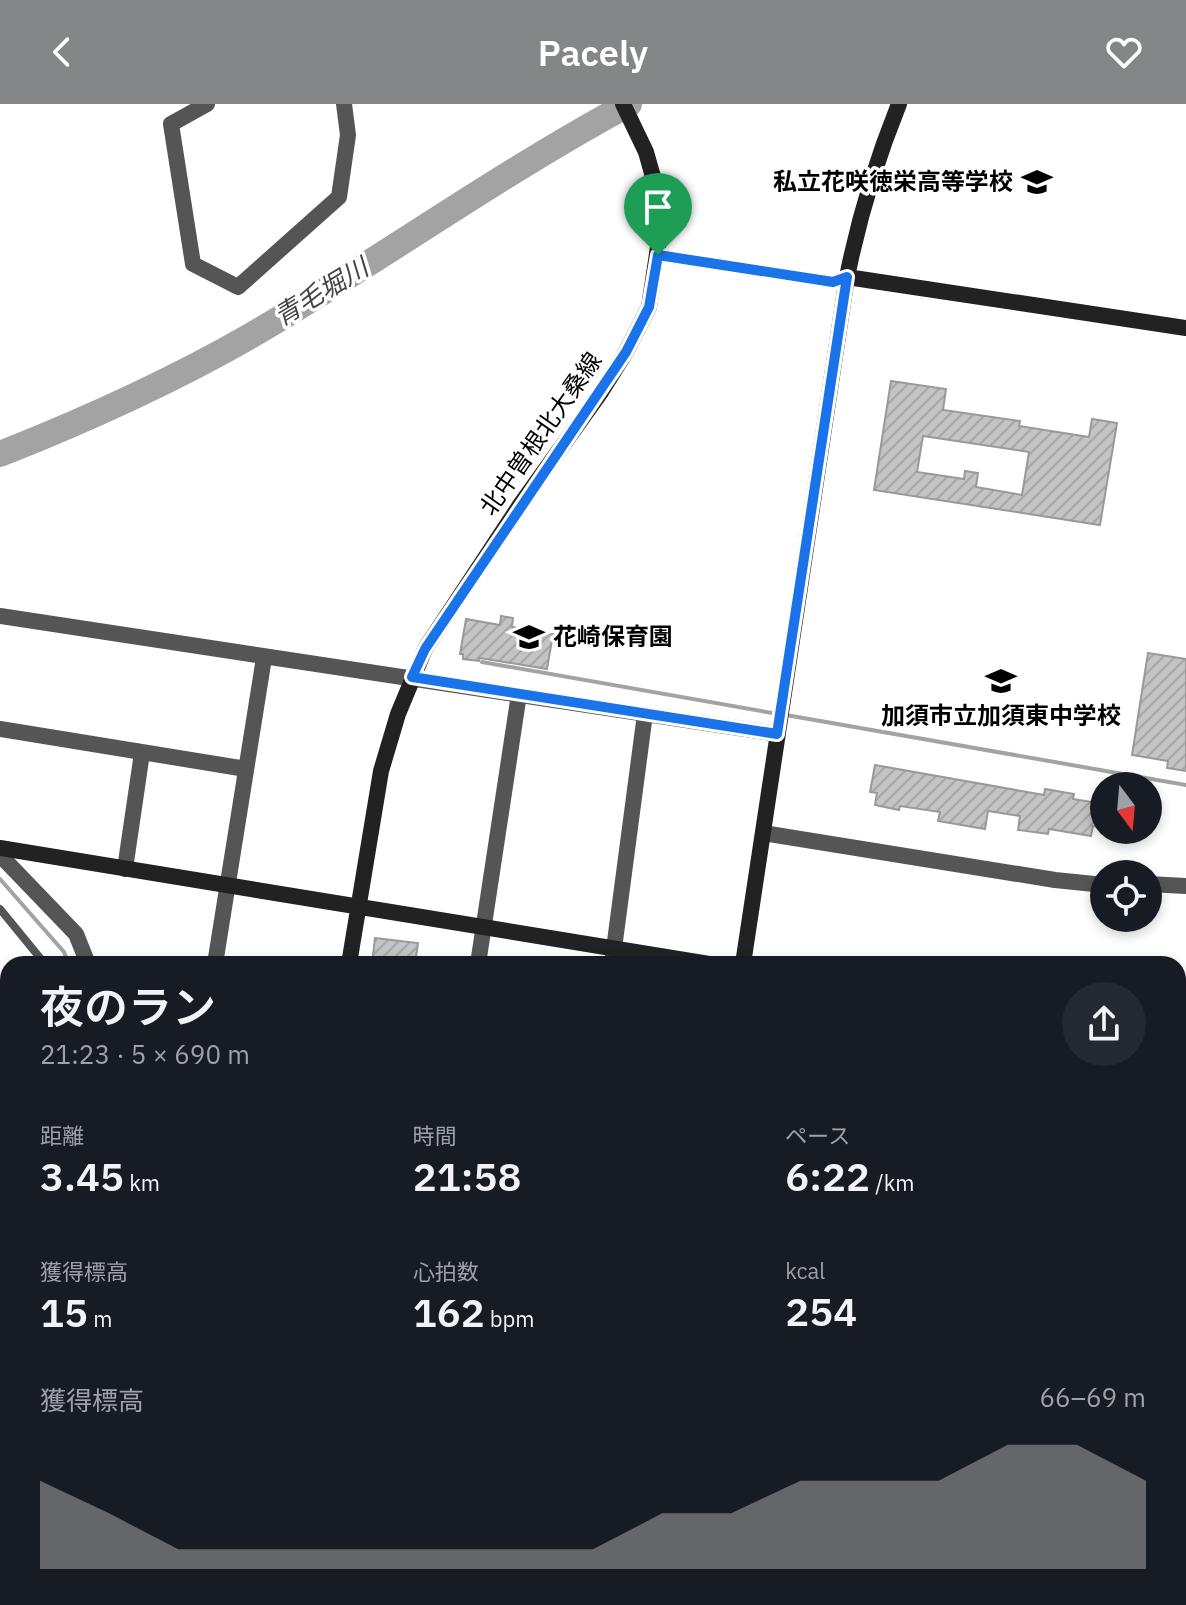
<!DOCTYPE html>
<html lang="ja">
<meta charset="utf-8">
<style>
body{margin:0;font-family:"IBM Plex Sans","Noto Sans JP",sans-serif;background:#242831;color:#f1f3f6;height:100vh;display:flex;flex-direction:column;font-size:30px;white-space:nowrap}
*{box-sizing:border-box;margin:0}
p{font-size:26px;color:#9ea1a6}
.icon{flex:none;width:44px;height:44px;fill:none;stroke:currentColor;stroke-width:2;stroke-linecap:round;stroke-linejoin:round}
.map{position:relative;flex:1;overflow:hidden}
.details{position:absolute;left:0px;top:852px;width:1186px;height:650px;display:flex;flex-direction:column;background:#171b24;border-radius:24px 24px 0 0;box-shadow:0 4px 12px #0003}
.details>*{flex:none}
.needle{width:52px;rotate:164deg}
.fabs{position:absolute;left:1090px;top:668px;display:grid;gap:16px}
.fabs a{display:grid;place-items:center;width:72px;height:72px;border-radius:50%;background:#171b24;box-shadow:0 4px 12px #0003;font-size:40px}
.pin{position:absolute;display:grid;place-items:center;width:68px;height:68px;color:#fff;margin:-82px -34px;border-radius:50% 50% 50% 0;rotate:-45deg;box-shadow:0 0 8px #0007}
.pin .icon{rotate:45deg}
.round{display:grid;place-items:center;flex:none;width:84px;height:84px;border-radius:42px;background:#242831}
.head{display:flex;align-items:center;justify-content:space-between;height:136px;padding:0 40px}
h1{font-size:44px;font-weight:600;line-height:60px}
.stats{display:grid;grid-template-columns:repeat(3,1fr);gap:12px;height:136px;padding:8px 40px}
.stats div{display:grid;align-content:center}
.stats b{font-size:40px;font-weight:600}
.stats small{font-size:22px;font-weight:400}
.stats p{font-size:22px}
.chart{height:224px;padding:16px 40px}
.chart p{display:flex;justify-content:space-between}
.chart svg{width:100%;height:144px;margin-top:8px;fill:#858687;opacity:.7}
header{display:flex;justify-content:space-between;align-items:center;height:104px;padding:0 40px;background:#858687;color:#fff;font-size:36px;font-weight:600}
.map>svg:first-child{display:block}
.lines{fill:none;stroke-linecap:round;stroke-linejoin:round}
.stream{stroke:#a3a3a3;stroke-width:4}
.river{stroke:#a3a3a3;stroke-width:26}
.building{fill:url(#building-hatch);stroke:#999;stroke-width:2;fill-rule:evenodd}
.highway-casing{stroke:#dbdbdb;stroke-width:28}
.lane{stroke:#555;stroke-width:8}
.street{stroke:#555;stroke-width:16}
.secondary{stroke:#222;stroke-width:16}
.highway{stroke:#000;stroke-width:24}
.rail-casing{stroke:#000;stroke-width:7}
.rail{stroke:#fff;stroke-width:4;stroke-dasharray:12;stroke-linecap:butt}
.route-casing{stroke:#fff;stroke-width:16}
.route{stroke:#1a73e8;stroke-width:10}
.labels{text-anchor:middle;stroke-width:7;stroke-linejoin:round;paint-order:stroke}
.poi-label{font-size:24px;font-weight:bold;fill:#000;stroke:#fff;text-anchor:end}
.street-label{font-size:24px;fill:#000;stroke:#fff}
.water-label{font-size:26px;font-style:italic;fill:#444;stroke:#fff}
</style>
<header><svg class="icon" aria-label="back" viewBox="0 0 24 24"><path d="M15 5l-7 7 7 7"/></svg>Pacely<svg class="icon" aria-label="heart" viewBox="0 0 24 24"><path d="M12 20l-8-8c-3-5 5-10 8-4 3-6 11-1 8 4z"/></svg></header>
<div class="map">
<svg width="1186" height="1501" viewBox="0 0 1186 1501">
<defs>
<pattern id="building-hatch" width="6" height="6" patternUnits="userSpaceOnUse" patternTransform="scale(2)"><rect width="6" height="6" fill="#c4c4c4"/><path d="M-1 1l2-2M0 6l6-6M5 7l2-2" fill="none" stroke="#a7a7a7"/></pattern>
</defs>
<rect width="100%" height="100%" fill="#fff"/>
<g class="lines">
<path class="stream" d="M482,558L778,610
M786,611L1186,681
M0,775L64,848L69,860
M345,1494L347,1501"/>
<path class="river" d="M0,350C86,316 172,277 252,231C379,157 499,70 629,0"/>
</g>
<path class="building" d="M891,277L946,285L943,306L1020,317L1019,322L1089,333L1092,315L1117,319L1100,421L874,386ZM923,332L1029,348L1022,391L976,383L978,369L965,367L964,375L917,368Z
M501,512L513,514L512,523L553,530L547,565L480,554L479,557L463,555V550H460L466,515L500,521Z
M1148,549L1186,555V667L1167,664L1168,657L1132,651Z
M875,661L1044,691L1045,685L1074,690L1073,695L1104,700V724L1093,722L1091,732L1049,725L1048,730L1018,726L1020,712L988,707L985,725L938,717L940,708L900,702L899,706L875,701L877,689L870,688Z
M375,834L418,839L415,860H372Z"/>
<g class="lines">
<g class="highway-casing">
<path id="highway" d="M0,1375L8,1391
M0,1450L8,1466
M22,1494L26,1501
M60,1494L64,1501"/>
</g>
<path class="lane" d="M658,151L833,178L846,173
M0,805L45,860"/>
<path class="street" d="M207,0L171,20L193,160L238,183L339,93L348,31L344,0
M0,512L777,630
M0,625L246,665
M763,729L1055,776L1104,781
M0,751L76,830L88,860
M125,765L142,649
M1148,780L1186,782
M215,860L264,554
M478,860L519,590
M612,860L645,610
M1178,934L1186,935
M0,980L8,997
M0,1058L8,1054
M0,1184L8,1185
M0,1237L8,1236
M0,1251L8,1268
M1178,1257H1186
M1178,1381L1186,1382
M1178,1469L1186,1470
M120,1494L124,1501
M543,1494L580,1497
M895,1501V1494"/>
<path class="secondary" d="M847,173L1186,224
M0,744L709,860
M349,860L381,667L398,610L425,545L520,401L601,288L626,248L649,203L660,130L657,87L646,48L623,0
M743,860L847,173C859,113 876,57 899,0
M1178,1093H1186
M262,1494L265,1501
M673,1501L674,1494"/>
<use href="#highway" class="highway"/>
<g class="rail-casing">
<path id="rail" d="M0,1216L8,1217
M1178,1352L1186,1353"/>
</g>
<use href="#rail" class="rail"/>
</g>
<g class="lines">
<g class="route-casing">
<path id="route" d="M658,151L833,178L847,173L777,630L412,573L425,545L626,248L649,203Z"/>
</g>
<use href="#route" class="route"/>
</g>
<defs>
<g id="school-bare" transform="scale(2.4)"><path d="M0-5L7-2L0 1L-7-2ZM-4 1L0 2.5L4 1V4Q0 6-4 4Z" fill="#000" stroke="#fff" stroke-width="2.5" paint-order="stroke"/></g>
</defs>
<g fill-rule="evenodd">
<use href="#school-bare" x="1037" y="78"/>
<use href="#school-bare" x="529" y="533"/>
<use href="#school-bare" x="1001" y="577"/>
</g>
<g class="labels">
<g class="poi-label">
<text x="1013" y="86">私立花咲徳栄高等学校</text>
<text x="553" y="541" text-anchor="start">花崎保育園</text>
<text x="1001" y="620" text-anchor="middle">加須市立加須東中学校</text>
</g>
<g class="street-label">
<text transform="translate(541 330) rotate(-55)" y="8">北中曽根北大桑線</text>
</g>
<g class="water-label">
<text transform="translate(321 188) rotate(-31)" y="9">青毛堀川</text>
</g>
</g>
</svg>
<div class="fabs">
<a><svg class="needle" viewBox="-14 -14 28 28"><path d="M0-13l5 13h-10z" fill="#e53935"/><path d="M0 13l5-13h-10z" fill="#9ea1a6"/></svg></a>
<a><svg class="icon" aria-label="locate" viewBox="0 0 24 24"><circle cx="12" cy="12" r="6"/><path d="M12 2v4M12 18v4M2 12h4M18 12h4"/></svg></a>
</div>
<div class="pin" style="left:658px;top:151px;background:#1e9e55"><svg class="icon" aria-label="arrive" viewBox="0 0 24 24"><path d="M6 21V4h12l-3 4 3 4H6"/></svg></div>
<section class="details">
<div class="head"><div><h1>夜のラン</h1><p>21:23 · 5 × 690 m</p></div><a class="round"><svg class="icon" aria-label="share" viewBox="0 0 24 24"><path d="M12 15V3M7 8l5-5 5 5M5 13v7h14v-7"/></svg></a></div>
<div class="stats">
<div><p>距離</p><b>3.45<small> km</small></b></div>
<div><p>時間</p><b>21:58</b></div>
<div><p>ペース</p><b>6:22<small> /km</small></b></div>
</div>
<div class="stats">
<div><p>獲得標高</p><b>15<small> m</small></b></div>
<div><p>心拍数</p><b>162<small> bpm</small></b></div>
<div><p>kcal</p><b>254</b></div>
</div>
<div class="chart"><p><span>獲得標高</span>66–69 m</p>
<svg viewBox="0 0 160 44" preserveAspectRatio="none"><path d="M0 44V17L10 27L20 38L30 38L40 38L50 38L60 38L70 38L80 38L90 27L100 27L110 17L120 17L130 17L140 6L150 6L160 17V44z"/></svg>
</div>
</section>
</div>
